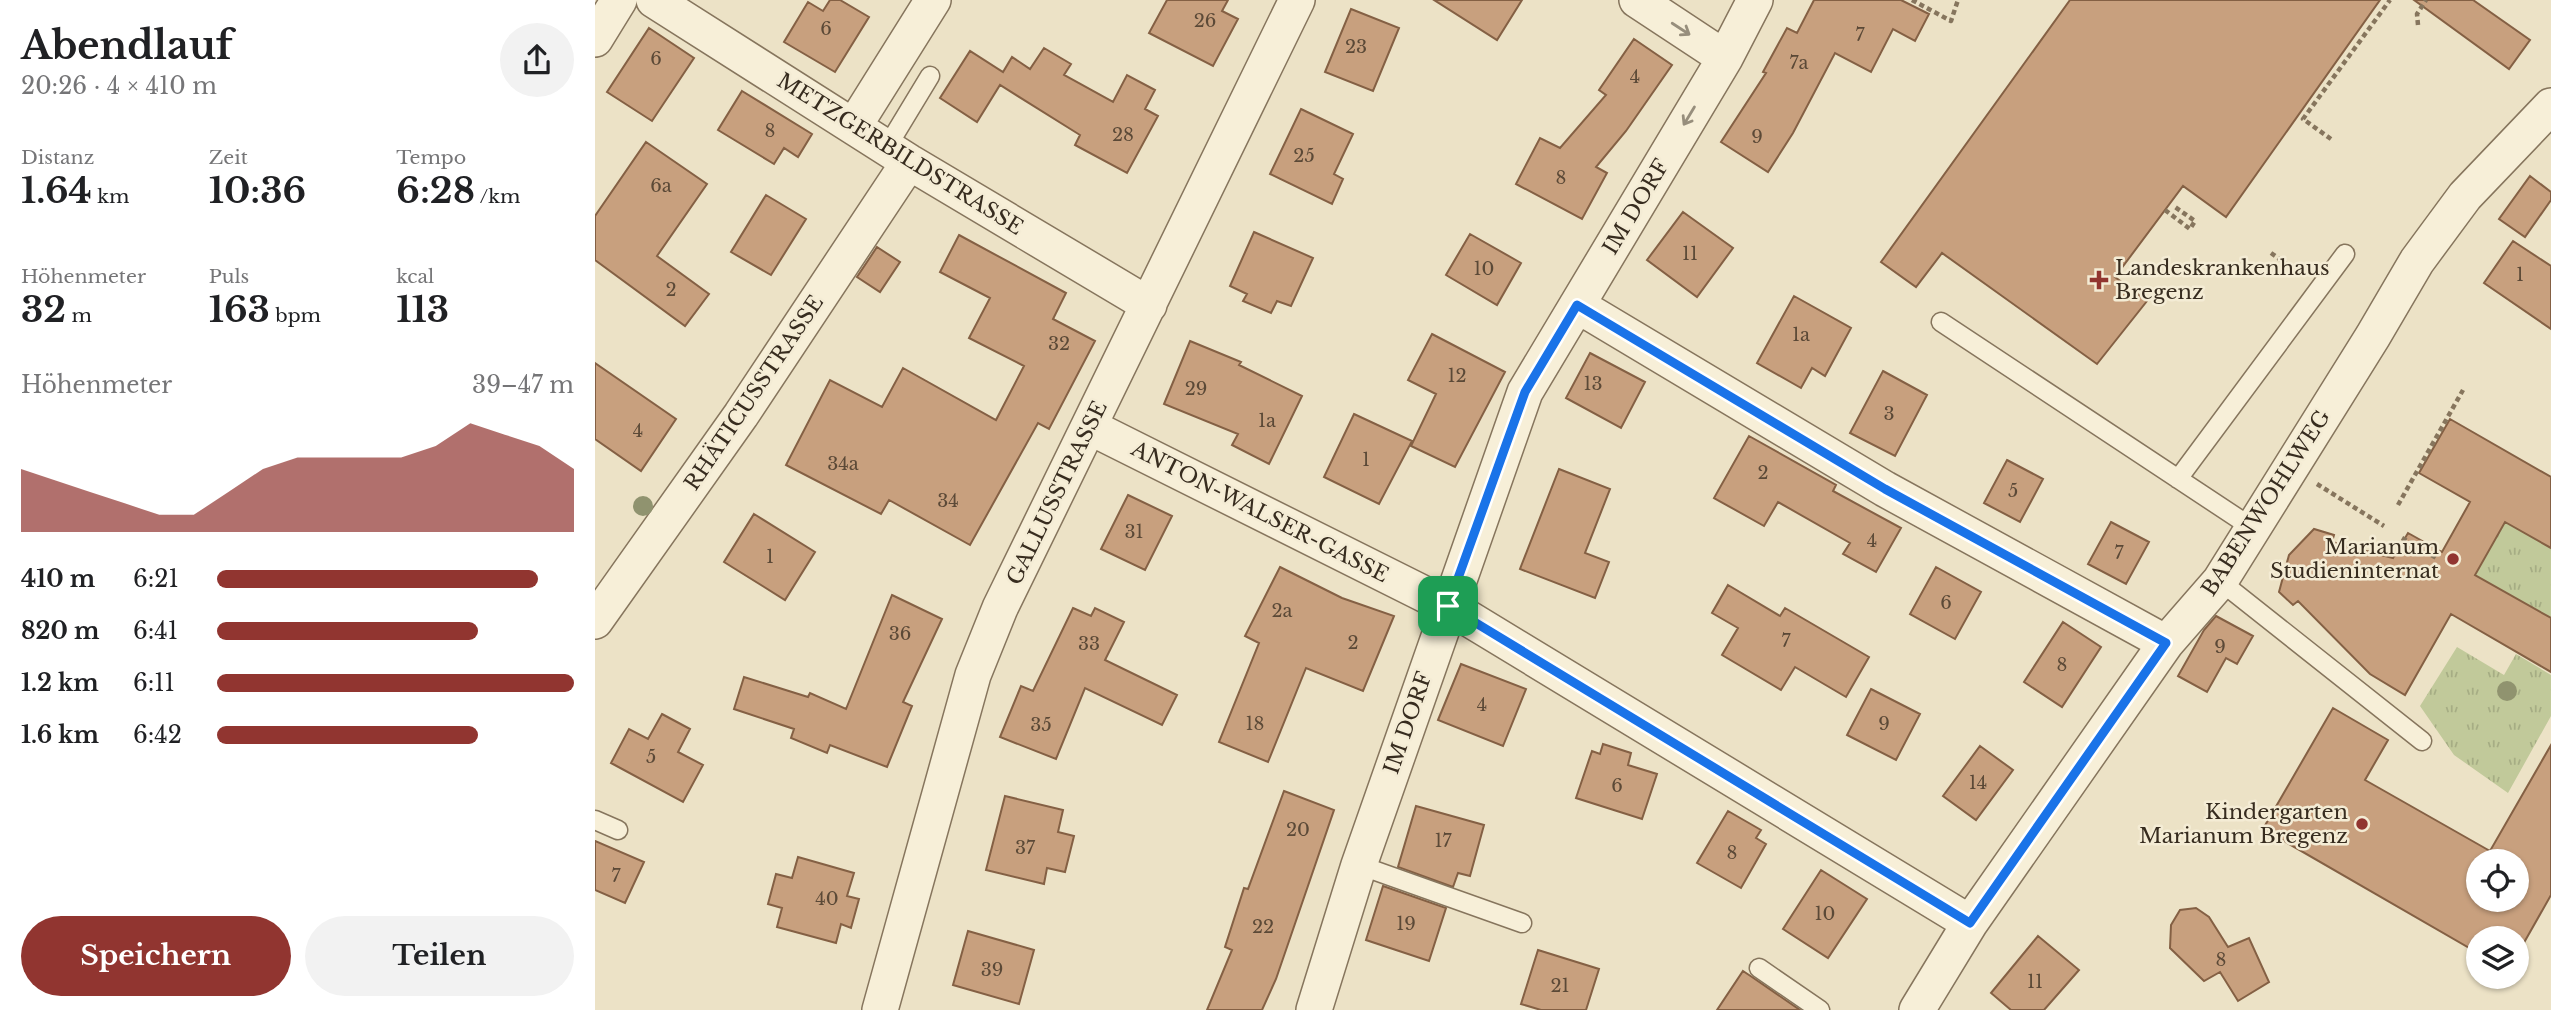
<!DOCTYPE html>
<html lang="de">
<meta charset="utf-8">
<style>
body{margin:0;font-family:"Libre Baskerville",serif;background:#f2f2f2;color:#202124;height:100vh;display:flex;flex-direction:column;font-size:26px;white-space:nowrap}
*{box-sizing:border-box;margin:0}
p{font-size:23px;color:#757577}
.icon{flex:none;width:38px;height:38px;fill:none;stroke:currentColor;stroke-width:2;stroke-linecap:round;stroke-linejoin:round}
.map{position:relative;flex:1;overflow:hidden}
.panel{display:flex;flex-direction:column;background:#fff;width:595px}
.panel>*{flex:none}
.tools{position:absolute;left:1871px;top:849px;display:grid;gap:14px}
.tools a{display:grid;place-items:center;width:63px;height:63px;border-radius:50%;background:#fff;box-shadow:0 2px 5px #0004;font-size:35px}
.pin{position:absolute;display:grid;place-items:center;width:60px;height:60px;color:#fff;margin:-30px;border-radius:14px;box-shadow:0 4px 10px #0006}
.round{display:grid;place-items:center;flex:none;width:74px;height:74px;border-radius:37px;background:#f2f2f2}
.head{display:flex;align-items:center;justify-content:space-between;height:119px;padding:0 21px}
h1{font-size:38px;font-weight:700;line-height:52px}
.stats{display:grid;grid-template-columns:repeat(3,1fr);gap:10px;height:119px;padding:7px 21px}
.stats div{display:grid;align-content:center}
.stats b{font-size:35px;font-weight:700}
.stats small{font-size:19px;font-weight:400}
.stats p{font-size:19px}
.chart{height:196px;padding:14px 21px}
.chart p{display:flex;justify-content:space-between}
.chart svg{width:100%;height:126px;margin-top:7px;fill:#913530;opacity:.7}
.primary-button{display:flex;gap:14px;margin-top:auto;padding:14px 21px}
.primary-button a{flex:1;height:80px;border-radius:42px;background:#913530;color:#fff;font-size:28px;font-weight:700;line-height:80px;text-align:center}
.primary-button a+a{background:#f2f2f2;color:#202124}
ul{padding:0 21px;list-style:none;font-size:23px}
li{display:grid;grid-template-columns:112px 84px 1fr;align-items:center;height:52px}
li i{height:18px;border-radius:9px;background:#913530}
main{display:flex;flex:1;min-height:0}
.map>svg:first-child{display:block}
.grass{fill:url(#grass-tufts)}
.building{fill:#c8a07e;stroke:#846044;stroke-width:2;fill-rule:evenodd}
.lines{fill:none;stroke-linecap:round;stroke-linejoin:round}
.lane-casing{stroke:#86755d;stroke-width:21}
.street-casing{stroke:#86755d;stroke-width:38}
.path{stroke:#86755d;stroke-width:4.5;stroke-dasharray:5 3.5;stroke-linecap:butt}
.lane{stroke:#f7efd8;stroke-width:18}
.street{stroke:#f7efd8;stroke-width:35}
.tree{fill:#90936f}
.oneway{stroke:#978e7c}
.route-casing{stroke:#fff;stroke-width:14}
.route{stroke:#1a73e8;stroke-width:9}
.poi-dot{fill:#913530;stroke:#f4ecd5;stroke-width:2.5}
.labels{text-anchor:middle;stroke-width:5;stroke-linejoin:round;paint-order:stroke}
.number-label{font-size:18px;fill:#5b4937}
.street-label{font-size:21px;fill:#372c1f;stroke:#f4ecd5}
.poi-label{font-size:21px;fill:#372c1f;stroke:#f4ecd5;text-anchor:end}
</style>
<main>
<section class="panel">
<div class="head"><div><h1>Abendlauf</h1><p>20:26 · 4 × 410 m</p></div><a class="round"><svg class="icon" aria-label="share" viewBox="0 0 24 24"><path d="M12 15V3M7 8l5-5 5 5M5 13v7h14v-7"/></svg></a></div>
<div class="stats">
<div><p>Distanz</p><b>1.64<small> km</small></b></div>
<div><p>Zeit</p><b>10:36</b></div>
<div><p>Tempo</p><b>6:28<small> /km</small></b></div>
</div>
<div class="stats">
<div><p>Höhenmeter</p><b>32<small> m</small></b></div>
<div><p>Puls</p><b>163<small> bpm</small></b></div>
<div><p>kcal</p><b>113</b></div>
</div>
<div class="chart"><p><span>Höhenmeter</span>39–47 m</p>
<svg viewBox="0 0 160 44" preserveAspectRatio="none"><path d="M0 44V22L10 26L20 30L30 34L40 38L50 38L60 30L70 22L80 18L90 18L100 18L110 18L120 14L130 6L140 10L150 14L160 22V44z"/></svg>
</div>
<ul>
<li><b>410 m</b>6:21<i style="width:90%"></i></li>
<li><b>820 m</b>6:41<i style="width:73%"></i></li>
<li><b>1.2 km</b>6:11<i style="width:100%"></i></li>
<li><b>1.6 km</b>6:42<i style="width:73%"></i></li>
</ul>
<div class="primary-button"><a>Speichern</a><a>Teilen</a></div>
</section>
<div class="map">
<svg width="1956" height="1010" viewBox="0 0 1956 1010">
<defs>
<pattern id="grass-tufts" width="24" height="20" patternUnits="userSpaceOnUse" patternTransform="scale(1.75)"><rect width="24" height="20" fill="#c1c99a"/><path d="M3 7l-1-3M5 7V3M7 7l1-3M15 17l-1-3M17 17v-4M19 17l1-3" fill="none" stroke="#a6ad84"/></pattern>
</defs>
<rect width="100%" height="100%" fill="#ece2c6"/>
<path class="grass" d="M1910,522L1956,548V618L1880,575Z
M1862,647L1909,675L1921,654L1956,675V716L1913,793L1859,755L1825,706Z"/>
<path class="building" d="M235,0H245L274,17L240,72L189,42L213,2L228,11Z
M572,0H633L627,11L643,19L618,66L554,33Z
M839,0H927L902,40Z
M1219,0H1306L1334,14L1320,41L1298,29L1276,72L1240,53L1198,133L1173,172L1126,142L1171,73L1168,72L1192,28L1202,33Z
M1475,0H1785L1631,217L1588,186L1520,277L1552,301L1502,364L1347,253L1321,287L1286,262Z
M1819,0H1878L1935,40L1914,69Z
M756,9L804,28L778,91L730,72Z
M54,28L99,58L57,121L12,92Z
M1039,39L1077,65L1031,131L1001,167L1012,173L987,219L921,184L945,138L965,148L1011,95L1004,90Z
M449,48L476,64L469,75L518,102L532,75L560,90L550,109L563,116L532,173L480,145L485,135L405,85L382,122L345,98L375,51L408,72L417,57L435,69Z
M147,91L217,134L203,157L189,148L179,164L123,130Z
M706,109L758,134L739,174L748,179L737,204L675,174Z
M51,142L112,184L62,256L114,294L90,326L0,260V216Z
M1935,176L1956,192V200L1930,237L1904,219Z
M171,195L211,219L176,275L136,252Z
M1088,212L1138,248L1102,297L1052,260Z
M659,232L718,258L696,306L682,301L676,313L648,301L652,294L635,286Z
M875,234L926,263L902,305L851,275Z
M364,235L471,293L458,319L500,341L454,429L443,423L375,545L294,500L286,514L191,465L235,380L287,407L308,368L401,420L429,366L374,338L395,298L345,272Z
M1918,241L1956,266V329L1889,283Z
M282,247L305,262L285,292L262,277Z
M1199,296L1256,328L1230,376L1217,368L1206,388L1162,363Z
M837,334L910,372L860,467L816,446L841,394L813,380Z
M595,341L646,362L644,365L707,396L674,464L637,445L643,434L569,404Z
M995,353L1050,382L1026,428L971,398Z
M0,363L81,419L46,471L0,439Z
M1288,371L1332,395L1300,456L1255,433Z
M759,414L817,441L784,504L729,477Z
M1855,419L1956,477V548L1910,522L1880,575L1956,618V672L1856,614L1810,695L1775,674L1703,601L1698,605L1684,592L1694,555L1719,529L1739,535L1737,542L1798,558L1813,533L1847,552L1875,502L1824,473Z
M1154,436L1241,485L1238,491L1306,528L1281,572L1248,554L1255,543L1183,502L1169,526L1119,498Z
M1412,460L1448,479L1425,522L1389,503Z
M964,469L1015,489L990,553L1014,562L1000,598L925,569Z
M533,495L577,516L550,570L506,549Z
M159,514L220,552L190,600L129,562Z
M1516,522L1554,542L1531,584L1493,564Z
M685,567L747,598L799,616L768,691L711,668L673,762L624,742L664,643L650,636Z
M1341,567L1386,592L1360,639L1315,614Z
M1133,585L1185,616L1190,608L1274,657L1251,697L1200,667L1186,690L1127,655L1143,628L1117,613Z
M297,595L347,619L308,702L317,706L292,767L235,745L232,753L196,738L199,729L139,709L149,677L213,697L215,693L251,709Z
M478,608L496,616L500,608L529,622L510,660L582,695L567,725L490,688L461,759L405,737L426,686L438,691Z
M1621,616L1658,636L1642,664L1631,658L1612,692L1583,676L1609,630Z
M1468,622L1506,647L1467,707L1429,682Z
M866,664L931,689L908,746L843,720Z
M1276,689L1325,714L1301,760L1252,735Z
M1738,708L1793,740L1770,780L1895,851L1956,745V895L1922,955V938H1883V953L1668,829ZM1883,861H1922V900H1883Z
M67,714L95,729L83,752L108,765L88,802L16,763L34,729L53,739Z
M1008,744L1036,753L1033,765L1062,774L1047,819L981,798L997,751L1005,754Z
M1385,746L1418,770L1381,820L1348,796Z
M689,791L739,810L681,979L667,1010H612L637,950L630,947L649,888L653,889Z
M410,796L468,810L463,832L479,836L470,872L452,868L449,884L391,870Z
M821,806L889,825L875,876L863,873L858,887L803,867Z
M1133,811L1166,830L1161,838L1171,844L1146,888L1102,863Z
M0,841L49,862L30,903L0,890Z
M203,857L259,873L252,896L264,899L256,928L246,924L241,943L182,927L187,908L173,904L181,874L197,878Z
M1226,870L1272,899L1233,958L1188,929Z
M788,886L851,908L834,961L771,940Z
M1601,908L1614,917L1633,947L1654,938L1674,982L1643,1001L1625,972L1609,981L1575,948L1576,925L1585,910Z
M373,931L439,950L424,1004L358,985Z
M1443,936L1484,970L1449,1010H1416L1396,993Z
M943,950L1004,969L991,1010H946L926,1004Z
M1148,971L1157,977L1205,1010H1122Z"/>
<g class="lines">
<g class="lane-casing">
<path id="lane" d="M292,147L335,76
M1346,322L1656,527
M1583,479L1750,254
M1625,581L1827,741
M0,820L23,830
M764,865L927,923
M1164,968L1225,1010"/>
</g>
<g class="street-casing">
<path id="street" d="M59,0L314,162L554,305
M1042,0L1130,58
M0,39L24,0
M259,126L338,0
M982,305L1290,489L1571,643
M495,427L853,606L1375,923
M0,621L146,415L314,162
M285,1010L378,675L405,608L702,0
M719,1010L764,865L930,392L1130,58L1160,0
M1322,1010L1375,923L1571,643L1625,581L1778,336L1822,261L1870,196L1956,106"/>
</g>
<path class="path" d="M1317,0L1356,21L1363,0
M1823,25L1822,14L1831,0
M1736,139L1708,119L1795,0
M1570,210L1595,229L1600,221L1580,207
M1676,253L1707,275
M1722,484L1789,526
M1803,505L1868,390
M1807,538L1843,559"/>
<use href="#lane" class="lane"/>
<use href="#street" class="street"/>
</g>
<g class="tree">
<circle cx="48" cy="506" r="10"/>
<circle cx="1912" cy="691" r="10"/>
</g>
<defs><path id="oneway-shaft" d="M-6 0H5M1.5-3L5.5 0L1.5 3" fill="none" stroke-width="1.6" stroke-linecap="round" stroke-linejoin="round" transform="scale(1.75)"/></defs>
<g class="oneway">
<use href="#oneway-shaft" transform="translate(1086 29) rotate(33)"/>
<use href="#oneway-shaft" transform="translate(1094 116) rotate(121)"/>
</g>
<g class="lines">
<g class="route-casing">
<path id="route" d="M982,305L1290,489L1571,643L1375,923L853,606L930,392Z"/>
</g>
<use href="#route" class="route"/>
</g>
<g class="poi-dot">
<path d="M1500.5 269.5h7v7h7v7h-7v7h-7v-7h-7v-7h7z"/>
<circle cx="1858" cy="559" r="7"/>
<circle cx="1767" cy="824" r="7"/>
</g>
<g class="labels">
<g class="number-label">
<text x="610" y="27">26</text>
<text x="231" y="35">6</text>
<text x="1265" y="41">7</text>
<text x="761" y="53">23</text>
<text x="61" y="65">6</text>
<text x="1204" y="69">7a</text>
<text x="1040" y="83">4</text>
<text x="175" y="137">8</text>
<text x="528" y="141">28</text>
<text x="1162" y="143">9</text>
<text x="709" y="162">25</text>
<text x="966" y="184">8</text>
<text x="66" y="192">6a</text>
<text x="1095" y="260">11</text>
<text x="889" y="275">10</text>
<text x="1925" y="281">1</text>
<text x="76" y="296">2</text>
<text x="1206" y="341">1a</text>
<text x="464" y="350">32</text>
<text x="862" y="382">12</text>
<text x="998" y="390">13</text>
<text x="601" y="395">29</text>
<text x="1294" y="420">3</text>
<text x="672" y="427">1a</text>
<text x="43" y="437">4</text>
<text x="771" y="466">1</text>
<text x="248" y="470">34a</text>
<text x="1168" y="479">2</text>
<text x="1418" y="497">5</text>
<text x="353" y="507">34</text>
<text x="539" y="538">31</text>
<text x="1277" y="547">4</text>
<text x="1524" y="559">7</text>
<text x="175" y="563">1</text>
<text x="1351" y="609">6</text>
<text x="687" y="617">2a</text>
<text x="305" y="640">36</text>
<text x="1191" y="647">7</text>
<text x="758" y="649">2</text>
<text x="494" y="650">33</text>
<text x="1625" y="653">9</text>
<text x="1467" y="671">8</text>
<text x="887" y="711">4</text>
<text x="660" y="730">18</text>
<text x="1289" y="730">9</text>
<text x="446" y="731">35</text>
<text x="56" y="763">5</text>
<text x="1383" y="789">14</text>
<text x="1022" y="792">6</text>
<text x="703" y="836">20</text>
<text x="848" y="847">17</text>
<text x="430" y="854">37</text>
<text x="1137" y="859">8</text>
<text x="21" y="882">7</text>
<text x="232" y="905">40</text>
<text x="1230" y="920">10</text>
<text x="811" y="930">19</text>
<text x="668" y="933">22</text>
<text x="1626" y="966">8</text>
<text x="397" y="976">39</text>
<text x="1440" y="988">11</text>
<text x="965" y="992">21</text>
</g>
<g class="street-label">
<text transform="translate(305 154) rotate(32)" y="7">METZGERBILDSTRASSE</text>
<text transform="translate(1041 207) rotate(-59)" y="7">IM DORF</text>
<text transform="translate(159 393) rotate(-56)" y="7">RHÄTICUSSTRASSE</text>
<text transform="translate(462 493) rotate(-64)" y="7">GALLUSSTRASSE</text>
<text transform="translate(1671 503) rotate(-57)" y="7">BABENWOHLWEG</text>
<text transform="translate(665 512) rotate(27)" y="7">ANTON-WALSER-GASSE</text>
<text transform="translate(813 723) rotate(-71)" y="7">IM DORF</text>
</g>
<g class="poi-label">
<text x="1520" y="275" text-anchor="start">Landeskrankenhaus<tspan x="1520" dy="24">Bregenz</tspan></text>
<text x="1844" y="554">Marianum<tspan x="1844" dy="24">Studieninternat</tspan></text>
<text x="1753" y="819">Kindergarten<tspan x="1753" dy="24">Marianum Bregenz</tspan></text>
</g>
</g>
</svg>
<div class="tools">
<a><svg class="icon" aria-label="locate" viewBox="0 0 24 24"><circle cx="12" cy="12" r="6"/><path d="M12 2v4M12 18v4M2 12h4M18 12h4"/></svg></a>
<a><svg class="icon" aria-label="layers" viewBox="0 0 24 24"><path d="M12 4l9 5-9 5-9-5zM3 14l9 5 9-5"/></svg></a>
</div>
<div class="pin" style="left:853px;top:606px;background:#1e9e55"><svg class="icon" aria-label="arrive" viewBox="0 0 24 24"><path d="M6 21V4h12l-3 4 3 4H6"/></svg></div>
</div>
</main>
